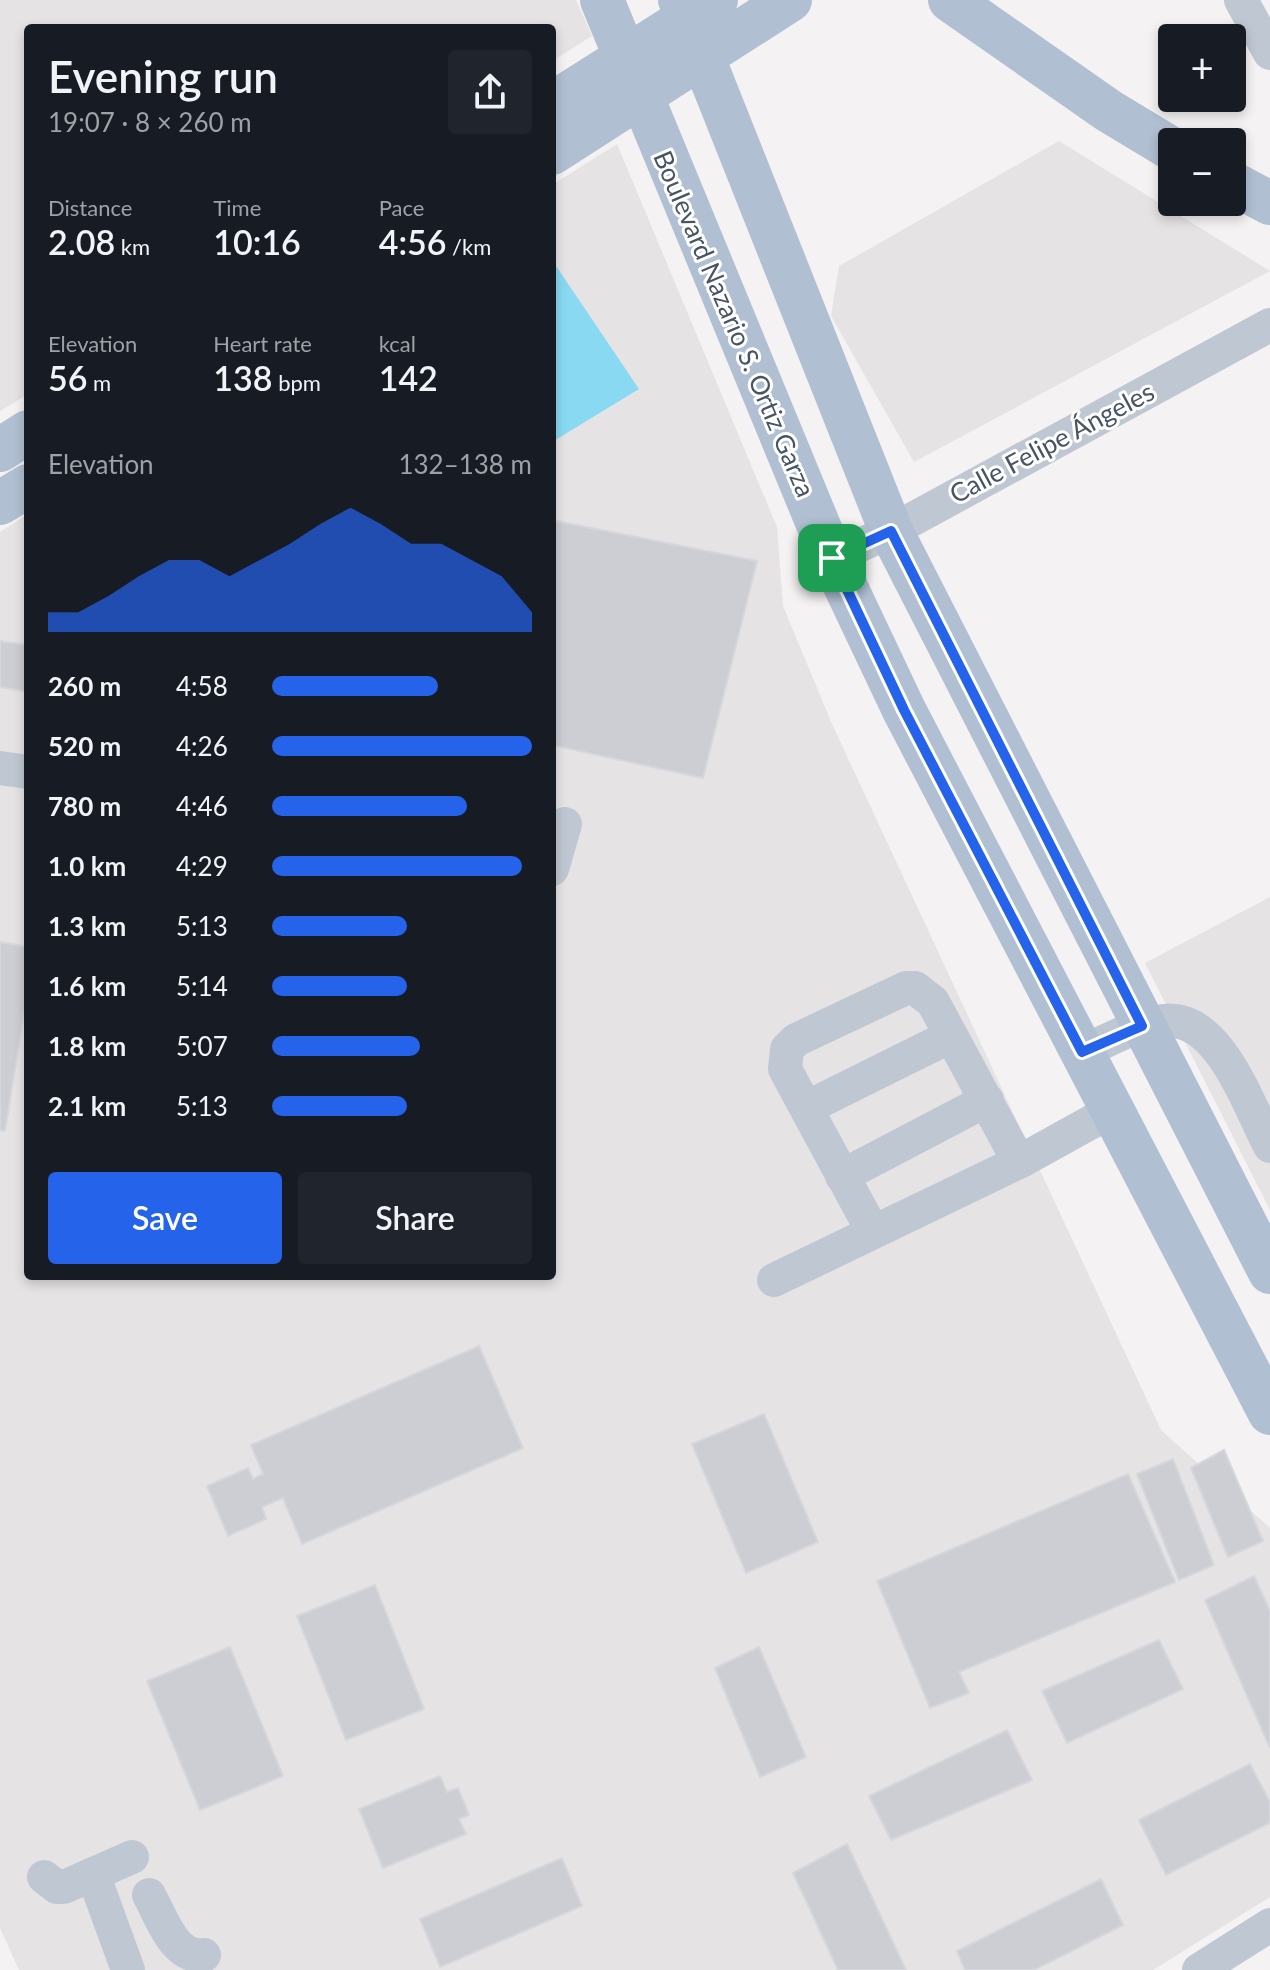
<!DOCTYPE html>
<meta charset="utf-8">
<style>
body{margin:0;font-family:Lato,sans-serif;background:#20242c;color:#f1f3f6;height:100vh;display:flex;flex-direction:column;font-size:30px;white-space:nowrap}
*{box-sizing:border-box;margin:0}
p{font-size:26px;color:#9ea1a6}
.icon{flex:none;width:44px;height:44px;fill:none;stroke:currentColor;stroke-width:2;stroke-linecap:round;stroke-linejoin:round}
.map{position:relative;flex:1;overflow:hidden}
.panel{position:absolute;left:24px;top:24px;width:532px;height:1256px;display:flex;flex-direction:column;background:#171b24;border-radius:8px;box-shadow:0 4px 12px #0003}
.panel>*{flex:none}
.fabs{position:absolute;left:1158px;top:24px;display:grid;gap:16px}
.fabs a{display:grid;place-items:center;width:88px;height:88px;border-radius:8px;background:#171b24;box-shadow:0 4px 12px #0003;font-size:40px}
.pin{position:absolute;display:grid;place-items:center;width:68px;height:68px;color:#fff;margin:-34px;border-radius:16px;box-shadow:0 4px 12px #0006}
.round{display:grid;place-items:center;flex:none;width:84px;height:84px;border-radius:8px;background:#20242c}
.overview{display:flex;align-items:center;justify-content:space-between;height:136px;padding:0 24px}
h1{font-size:44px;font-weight:600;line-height:60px}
.stats{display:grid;grid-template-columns:repeat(3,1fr);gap:12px;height:136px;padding:8px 24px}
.stats div{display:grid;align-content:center}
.stats b{font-size:34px;font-weight:600}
.stats small{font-size:22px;font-weight:400}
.stats p{font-size:22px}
.chart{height:224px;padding:16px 24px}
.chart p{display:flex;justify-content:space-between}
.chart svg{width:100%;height:144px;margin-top:8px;fill:#2563eb;opacity:.7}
.cta{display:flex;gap:16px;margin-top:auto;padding:16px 24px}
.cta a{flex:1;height:92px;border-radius:8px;background:#2563eb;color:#fff;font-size:32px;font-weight:600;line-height:92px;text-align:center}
.cta a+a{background:#20242c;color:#f1f3f6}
ul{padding:0 24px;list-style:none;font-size:26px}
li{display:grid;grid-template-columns:128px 96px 1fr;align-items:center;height:60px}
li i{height:20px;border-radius:10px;background:#2563eb}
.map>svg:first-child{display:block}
.education{fill:#e5e3e4}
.water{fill:#89d9f2}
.building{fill:#ccced4;stroke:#d5d7dd;stroke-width:2}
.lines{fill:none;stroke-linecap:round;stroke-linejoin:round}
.minor{stroke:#bfc8d2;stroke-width:34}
.major{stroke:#b0c0d2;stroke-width:44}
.route-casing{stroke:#fff;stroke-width:16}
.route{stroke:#2563eb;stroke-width:10}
.labels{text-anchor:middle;stroke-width:6;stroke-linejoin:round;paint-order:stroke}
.street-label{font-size:26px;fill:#485461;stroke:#fff}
</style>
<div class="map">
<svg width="1270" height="1970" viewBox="0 0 1270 1970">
<rect width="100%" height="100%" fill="#f4f2f2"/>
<path class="education" d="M0,0H576L592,36L552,61V28H28V394L0,411Z
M1059,141L1270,271L914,462L831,316L839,266Z
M617,144L777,527L783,606L832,724L1161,1430L1270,1528V1897L1153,1970H19L0,1928V532L28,514V1276H552V185Z
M1270,897V1210L1145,963Z"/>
<path class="water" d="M552,260L639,389L552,442Z"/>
<path class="building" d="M556,521L757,561L703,778L552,745V538Z
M0,641L28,645V692L0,687Z
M0,942L28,947V989L5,1131L0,1130Z
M479,1346L523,1448L302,1544L283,1498L262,1507L266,1519L228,1536L207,1486L248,1468L253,1479L263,1474L251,1445Z
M764,1414L818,1542L746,1573L692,1444Z
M1224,1450L1263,1541L1228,1557L1191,1468Z
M1173,1459L1214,1565L1179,1580L1137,1474Z
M1128,1474L1175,1582L959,1672L969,1693L930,1708L877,1581Z
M1254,1576L1270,1611V1748L1205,1600Z
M375,1585L424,1709L346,1740L297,1616Z
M1159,1640L1183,1689L1067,1743L1042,1691Z
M230,1647L283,1776L200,1810L147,1681Z
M759,1647L806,1757L760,1777L715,1668Z
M1007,1730L1032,1780L891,1840L869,1796Z
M1250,1764L1270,1802V1823L1166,1875L1139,1820Z
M440,1776L447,1792L458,1788L469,1815L459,1819L466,1834L383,1868L359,1809Z
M847,1844L906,1970H838L793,1873Z
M562,1858L582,1906L440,1967L420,1919Z
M1101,1879L1123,1925L1034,1970H965L957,1951Z"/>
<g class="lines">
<path class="minor" d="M1241,0L1270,53
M832,558L891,531L1270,325
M0,768L28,772
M552,869L565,824
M1082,1052C1108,1041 1135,1024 1164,1021C1219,1014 1249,1107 1270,1146
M806,1108L951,1036
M842,1176L987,1100
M873,1232L785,1069L787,1049L796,1040L906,988H915L933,1002L1019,1162
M774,1280L1019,1162L1113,1110
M93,1874L128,1970
M44,1877L57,1887H64L132,1857
M149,1895C162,1918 174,1959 204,1955
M1199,1970L1270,1925"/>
<path class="major" d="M602,0L832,558L904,710L1270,1413
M680,0L891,531L1270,1272
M950,0L1109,111L1172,149
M552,104L716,0
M552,153L790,0
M1232,183L1270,203
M0,450L28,432
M0,503L28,486"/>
</g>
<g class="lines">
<g class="route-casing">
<path id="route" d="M891,531L1142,1026L1082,1052L904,710L832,558Z"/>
</g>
<use href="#route" class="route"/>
</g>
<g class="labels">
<g class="street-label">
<text transform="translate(734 324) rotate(67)" y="9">Boulevard Nazario S. Ortiz Garza</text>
<text transform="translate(1052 443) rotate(-28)" y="9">Calle Felipe Ángeles</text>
</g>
</g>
</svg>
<div class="fabs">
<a>+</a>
<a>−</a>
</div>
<div class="pin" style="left:832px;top:558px;background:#1e9e55"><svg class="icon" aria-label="arrive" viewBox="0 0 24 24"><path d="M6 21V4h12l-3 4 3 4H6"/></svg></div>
<section class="panel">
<div class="overview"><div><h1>Evening run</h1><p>19:07 · 8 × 260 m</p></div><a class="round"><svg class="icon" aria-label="share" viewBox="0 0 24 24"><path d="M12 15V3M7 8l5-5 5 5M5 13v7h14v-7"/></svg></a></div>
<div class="stats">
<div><p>Distance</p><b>2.08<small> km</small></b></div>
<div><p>Time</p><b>10:16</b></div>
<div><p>Pace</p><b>4:56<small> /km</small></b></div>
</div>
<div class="stats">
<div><p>Elevation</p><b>56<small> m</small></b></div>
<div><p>Heart rate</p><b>138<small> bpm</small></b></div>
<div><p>kcal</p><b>142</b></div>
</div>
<div class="chart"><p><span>Elevation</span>132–138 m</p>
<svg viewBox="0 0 160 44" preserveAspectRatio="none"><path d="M0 44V38L10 38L20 33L30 27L40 22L50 22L60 27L70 22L80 17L90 11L100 6L110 11L120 17L130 17L140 22L150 27L160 38V44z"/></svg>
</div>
<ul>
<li><b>260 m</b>4:58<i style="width:64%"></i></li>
<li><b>520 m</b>4:26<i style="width:100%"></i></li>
<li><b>780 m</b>4:46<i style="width:75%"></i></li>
<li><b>1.0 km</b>4:29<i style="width:96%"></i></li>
<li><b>1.3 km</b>5:13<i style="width:52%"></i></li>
<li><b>1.6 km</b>5:14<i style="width:52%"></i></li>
<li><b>1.8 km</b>5:07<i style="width:57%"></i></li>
<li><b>2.1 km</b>5:13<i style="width:52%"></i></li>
</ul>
<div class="cta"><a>Save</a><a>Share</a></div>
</section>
</div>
